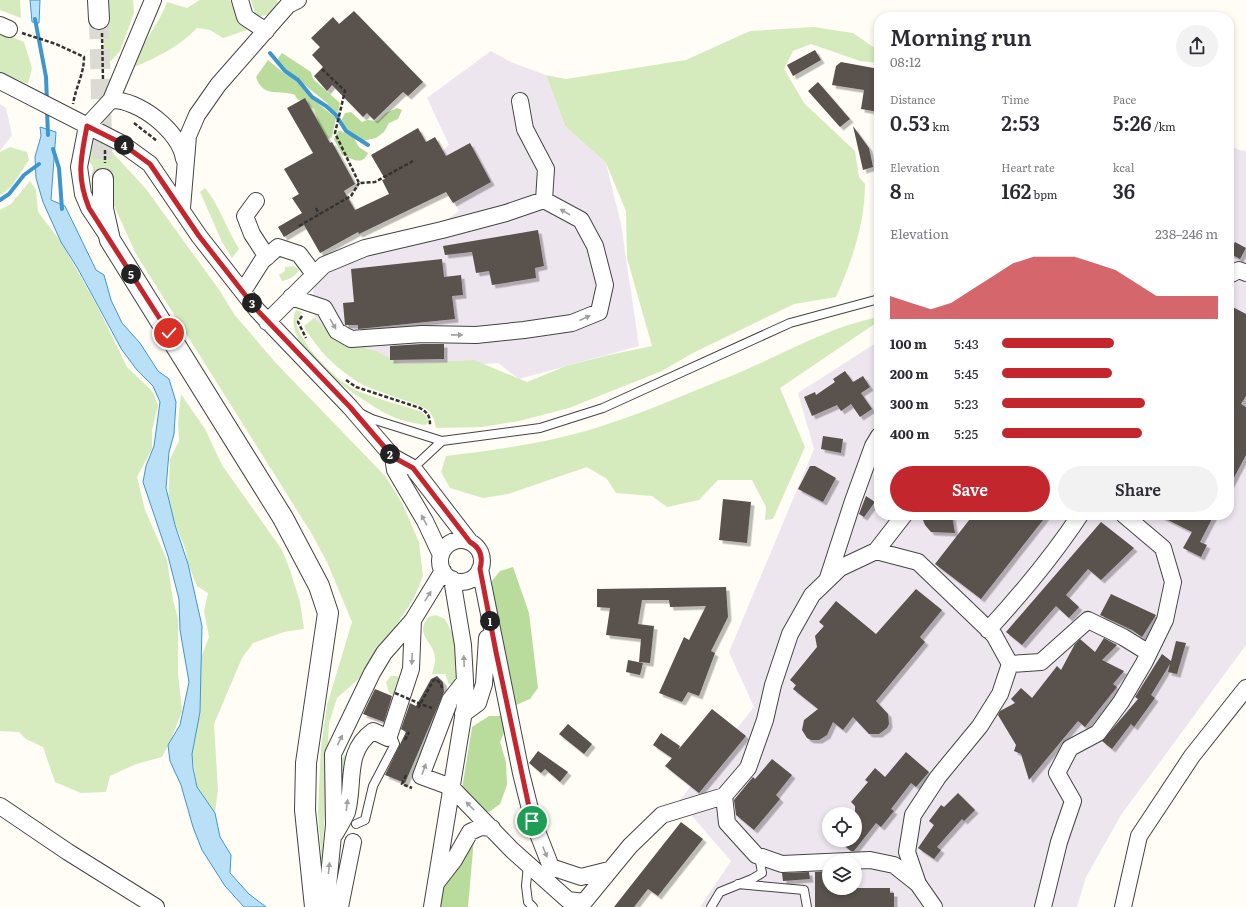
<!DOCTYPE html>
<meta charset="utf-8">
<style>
body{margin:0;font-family:Literata,serif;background:#f2f2f3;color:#2b2b33;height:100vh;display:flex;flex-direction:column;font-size:15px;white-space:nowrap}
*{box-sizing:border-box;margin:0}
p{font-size:13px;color:#7c7c81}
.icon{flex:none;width:22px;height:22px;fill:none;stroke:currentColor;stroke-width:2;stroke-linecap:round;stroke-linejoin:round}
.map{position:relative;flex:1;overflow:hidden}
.panel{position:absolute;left:874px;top:12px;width:360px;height:508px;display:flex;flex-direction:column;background:#fff;border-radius:16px;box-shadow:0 2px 6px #0003}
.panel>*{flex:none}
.tools{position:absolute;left:822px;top:807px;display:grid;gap:8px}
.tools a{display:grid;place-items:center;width:40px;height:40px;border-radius:50%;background:#fff;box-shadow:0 2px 6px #0003;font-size:20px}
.pin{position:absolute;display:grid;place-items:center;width:34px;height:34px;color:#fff;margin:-17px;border:2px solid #fff;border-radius:50%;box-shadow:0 1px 4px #0007}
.km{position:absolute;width:20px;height:20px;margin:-10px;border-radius:50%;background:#222;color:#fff;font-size:11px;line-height:20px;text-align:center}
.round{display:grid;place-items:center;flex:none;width:42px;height:42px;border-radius:21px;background:#f2f2f3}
.headline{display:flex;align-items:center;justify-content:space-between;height:68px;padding:0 16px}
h1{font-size:22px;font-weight:600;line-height:30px}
.metrics{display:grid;grid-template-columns:repeat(3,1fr);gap:6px;height:68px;padding:4px 16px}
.metrics div{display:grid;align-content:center}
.metrics b{font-size:20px;font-weight:600}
.metrics small{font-size:11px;font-weight:400}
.metrics p{font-size:11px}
.chart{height:112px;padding:8px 16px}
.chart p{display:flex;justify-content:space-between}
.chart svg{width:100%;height:72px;margin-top:4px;fill:#c4262e;opacity:.7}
.primary-button{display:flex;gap:8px;margin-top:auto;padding:8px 16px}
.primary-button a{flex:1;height:46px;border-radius:24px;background:#c4262e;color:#fff;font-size:16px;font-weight:600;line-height:46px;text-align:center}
.primary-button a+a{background:#f2f2f3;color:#2b2b33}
ul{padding:0 16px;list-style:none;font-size:13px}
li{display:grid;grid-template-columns:64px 48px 1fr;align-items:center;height:30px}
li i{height:10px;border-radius:5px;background:#c4262e}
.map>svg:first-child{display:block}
.industrial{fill:#eee6ef;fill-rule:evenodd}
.green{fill:#d5ebbd}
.forest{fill:#b9dc9c}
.water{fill:#b9e0f7;stroke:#3f96cf}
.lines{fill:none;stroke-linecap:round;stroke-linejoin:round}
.stream{stroke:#3f96cf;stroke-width:4}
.building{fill:#5a524d;filter:url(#shadow)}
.tertiary-tunnel{stroke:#dbdad3;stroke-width:20;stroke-dasharray:20 10;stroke-linecap:butt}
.service-casing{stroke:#444;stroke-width:10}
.minor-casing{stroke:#444;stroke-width:18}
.tertiary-casing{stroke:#444;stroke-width:22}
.path{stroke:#333;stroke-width:2.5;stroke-dasharray:4 2;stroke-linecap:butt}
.service{stroke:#fff;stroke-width:8}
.minor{stroke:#fff;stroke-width:16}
.tertiary{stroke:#fff;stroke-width:20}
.path-bridge{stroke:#333;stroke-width:2.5;stroke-dasharray:4 2;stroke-linecap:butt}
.oneway{fill:#a0a0a0}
.route-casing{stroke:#fff;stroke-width:8}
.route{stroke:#c4262e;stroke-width:5}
</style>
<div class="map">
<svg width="1246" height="907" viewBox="0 0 1246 907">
<defs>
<filter id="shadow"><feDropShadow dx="3.5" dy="3.5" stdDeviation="0" flood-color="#0004"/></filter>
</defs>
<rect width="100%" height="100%" fill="#fffdf5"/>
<path class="industrial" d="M491,51L511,62L546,75L565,126L606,163L621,224L639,346L519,379L498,363L408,370L315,333L313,286L341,263L408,246L459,211L430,162L449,145L427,98Z
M0,104L6,108L12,135L0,151Z
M1229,145L1239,150L1246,151V645L1121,815L1086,877L1077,907H700L731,861L679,801L754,707L729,652L814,449L798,393L879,341V515H1229ZM829,814H855V840H829ZM829,862H855V888H829Z"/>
<path class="green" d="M0,0H20L21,18L0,10Z
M109,0H133L134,13L120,51L111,61L102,57Z
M200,0H230C233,12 244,19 247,30L223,38L210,30L197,28C180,46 156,58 134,67C140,44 159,25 167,2L187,8Z
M251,0H277L279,5L272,14L256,17Z
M814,27L853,33L879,51V63L860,61L811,44L793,51L784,69L804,103L855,151L859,177L865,184C865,223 852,261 836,297L794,304L691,354L662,371L569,408L519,421L482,427L436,428C435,422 433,415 429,411C423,404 371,391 358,382C334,366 318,351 304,326L314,318L342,342L376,351L401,364L474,360L527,382L566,366L609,355L652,346L627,258L626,211L606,163L565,126L546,75L566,79L686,60L750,31Z
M0,32L24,42L32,68L28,84L0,72Z
M99,144L112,152L146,189L220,291L234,314L274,361L386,477L402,503L419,542L423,576L413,600L362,676L337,698L329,723L322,868L318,812L321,747L327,705L352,622L327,562L310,531L136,254L111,199L95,200L91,184L93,167L88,159L90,147Z
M10,147L27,152L29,160C21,171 12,190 0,195V152Z
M30,181L36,190L38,212L61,242L96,304L127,367L153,392L158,406L152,430V449L137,477L145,510L167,560L173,600L178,618V673L182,711L171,740L162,757L136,764L110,776L106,792L81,793L55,782L43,747L26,739L19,732L0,731V210L11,204Z
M205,188C218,203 228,231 239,249L232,258L222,242L200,192Z
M294,266L299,270C295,277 290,279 282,281L279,275L285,271V267Z
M296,310L302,312L296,323C303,347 336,382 360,392C380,400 402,405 422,412L427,417L428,423L425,425C412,423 398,420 387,414C360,399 278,347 296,310Z
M879,317V321L780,388L805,447L773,519L765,520L766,507L752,480H718L699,500L667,507L652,496L616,493L607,479L587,467L508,494L483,498L450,488L441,472L446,456C493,450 540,444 586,431C637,416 686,394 736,374C784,354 828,327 879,317Z
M181,394L205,429L222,465L282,550L290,570L300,602L304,629L284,632L253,643L242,658L214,724L218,790L215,813L197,787L192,754L200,712V660L209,637L204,611L208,593L197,586L188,564L185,548L168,506L170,459L179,441L178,422Z
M436,615L445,619L454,637L459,675L455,685L449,684L445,674H432C433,669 436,662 435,658C434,641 414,636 428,617Z
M391,676H397L401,679L396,696L389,693L386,682Z
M344,755L349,757L342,811L341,762Z"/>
<path class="forest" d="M282,53L311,72L313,79L340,103L338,113L332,111L327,103L279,64L277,60Z
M268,60L285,74L297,81L310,97L336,118L332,137L329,139L323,135L314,109L297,99L295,95C281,89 263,99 256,77Z
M397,108L402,110L398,119L389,123L384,132L376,138L362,141L344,129L342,119L345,113L351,112L362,122L368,120L378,121L386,113Z
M339,130L354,138L359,147L368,153C362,167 351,158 342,155L334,139Z
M513,567L529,613L538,688L530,699L514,706L493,598L492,581L500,571Z
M489,716H501L505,730L500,742L506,762L507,785L500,804L489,812L478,808L462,789L472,727Z
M474,839L468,907H436L439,889Z"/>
<path class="water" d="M30,0H40L39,23L32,22Z
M40,127L56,132L51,200L65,206L96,270L104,275L111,300L122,323L140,343L158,371L169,379L176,402L174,434L169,452L166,488L175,525L188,564L202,626L200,712L192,754L193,768L197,787L215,813L220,837L231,855L230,873L249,894L266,907H244L225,886L202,850L193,827L181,785L170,761L168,745L180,725L189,682L180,630L179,599L168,556L143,482L146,466L154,446L160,402L153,386L137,370L122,350L78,269L61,242L43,202L36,178L35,157L41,136Z"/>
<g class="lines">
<path class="stream" d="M35,19L46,77L47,101
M270,53L285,71L298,80L312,97L326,106L336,115L346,131L368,145
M47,110L48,135
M53,149L59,168L62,209
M0,200L9,194L24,175L39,164"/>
</g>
<path class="building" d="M354,11L423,82L408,96L403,92L374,120L367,113L363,117L332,85L327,91L314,76L323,67L312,55L320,47L311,38L333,17L339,24Z
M815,50L821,60L793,76L787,65Z
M841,62L879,69V112L861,109L864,90L832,85L836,66Z
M818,82L850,119L840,127L808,91Z
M305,98L330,143L332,142L355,184L344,191L355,210L389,194L382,180L385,179L371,155L418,128L426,142L435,137L446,156L470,143L491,182L453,203L446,192L359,234L358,232L320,253L304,225L284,237L278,227L302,213L292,198L299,194L284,169L313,153L287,108Z
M853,126L869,148L873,167L863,170Z
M538,230L544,266L535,268L536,278L492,285L489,271L476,273L472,252L445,255L443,246Z
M1235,242L1246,248L1240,259L1229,253Z
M442,259L444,277L461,275L463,295L452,296L455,319L358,329V325H345L343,303L354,302L351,269Z
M1229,305L1246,314V396L1241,404L1246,407V455L1229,487Z
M422,344H444V359L390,360V346Z
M845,371L853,382L863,376L870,387L861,393L872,409L860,417L851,404L841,411L837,405L812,416L804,397L815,392L816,395L835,382L833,379Z
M823,436L843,439L841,453L821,449Z
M810,466H815L836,478L823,502L798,489Z
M866,496L875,502L864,517L859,514Z
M723,499L751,502L747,543L719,540Z
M921,515H952L955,533L931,532L925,525Z
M973,515H1047L981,599L935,564Z
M1158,515H1214L1200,542L1207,545L1201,557L1183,548L1192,532Z
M1101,522L1134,548L1101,580L1088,569L1066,595L1079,607L1069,618L1056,606L1022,645L1006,632Z
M726,587L728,617L711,651L715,653L699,696L688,692L682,702L659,693L684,637L689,640L706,606L670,607L669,600H642L638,624L654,626L650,663L639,662L641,639L606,635L610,608L597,607V589Z
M916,589L942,610L920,637L925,642L876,701L888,714L889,724L887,728L879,734H869L853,717L843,730L833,722L827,735L819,740H811L807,738L802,730L804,720L818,709L793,689L796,685L790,680L817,647L815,636L824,626L819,622L836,601L876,634Z
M1111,594L1156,615L1142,637L1132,630L1100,615Z
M1104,638L1117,645L1102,660L1124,671L1113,684L1117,687L1085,727L1078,721L1029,780L1021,754L1014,751L1016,745L998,715L1000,711L1015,703L1011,699L1021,688L1032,698L1057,666L1061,670L1075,644L1080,639L1095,652Z
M1176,641L1186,643L1177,674L1168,672L1170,664L1151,695L1155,698L1134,727L1131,724L1112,749L1102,741L1138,699L1135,697L1162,654L1171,661Z
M628,660L643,663L640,675L626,672Z
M437,676L443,682L444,692L405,783L385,775L406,732L401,729L410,703L416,706L431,679Z
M375,689L392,696L384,722L363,714Z
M712,709L746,736L699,793L665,766L672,758L653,745L661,733L680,746L678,750Z
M568,724L592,744L584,754L559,734Z
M538,751L568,772L560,782L545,769L541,773L529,763Z
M906,752L929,772L916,787L911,783L891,809L894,811L881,827L876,823L854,851H851L837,840H855V806L851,802L868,782L865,780L875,768L885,777Z
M772,759L792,775L776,795L780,799L754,830L736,815L734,800L753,777L755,779Z
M958,793L975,810L964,821L962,819L937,847L941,850L934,859L918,848L934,825L929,821L941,805L944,807Z
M681,822L703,839L658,896L648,889L634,907H614Z
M827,871L828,888H890V893H894V907H815V872Z
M809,872L810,879L783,881L782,873Z"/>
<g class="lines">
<path class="tertiary-tunnel" d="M99,19L103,179"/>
<g class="service-casing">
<path id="service" d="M362,414L372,419L442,441
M413,468L442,441L540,428L603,408L790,323L879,299
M356,824L365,820L373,786L395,744L394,741L388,738
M528,865L526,886L528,902L533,907
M738,884L804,890L807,907
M711,907L720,892L752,879L762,873L759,856"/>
</g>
<g class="minor-casing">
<path id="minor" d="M240,0L245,17L266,31
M0,25L9,29
M0,81L121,143L150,164L199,236L257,310L350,407L393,457L413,468L470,542
M111,100C138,99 180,131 184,159
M256,201L245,216L252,234L267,257
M182,208L188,136L197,115L218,85L288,5L298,0
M107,235L89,208L83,194L79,167L87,126L111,100L153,0
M1229,275L1239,270L1246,273
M243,291L262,261L278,247L299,254L314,274
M291,297L324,308L337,331L351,339L422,334L476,335L524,330L572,323L599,312L605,285L595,246L581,220L544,200
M267,322L324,265L365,248L442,230L506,213L544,200L546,169L525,129L520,101
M393,457L395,470L425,521L441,555
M440 561a21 21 0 1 1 42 0a21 21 0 1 1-42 0Z
M876,551L904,515
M480,569L521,773L533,821L551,867L581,877L609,870
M828,578L853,501L873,446L879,436
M988,630C1022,593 1053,556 1080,515
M1010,664L1041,662L1088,620L1123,637L1149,653
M465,681L450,700L421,776L451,787L512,850L568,900L584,902L630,846L662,815L724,796L748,768L765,720L773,685L790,634L812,595L840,568L876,551L918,562L994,635L1010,664L1000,694L980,726L938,777L913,815L907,852L918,884L934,907
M463,714L478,703L484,684L487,638
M724,796L727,823L756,855L782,864L870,860L894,865L918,884
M0,806L68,852L156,907
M335,834C339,827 344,819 347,812C355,782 344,752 373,731L388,738L389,736L411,669L413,620
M437,882L454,860L470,832L481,827L492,828
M326,907L334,825L333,754L372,673L384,653L413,620L443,571
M340,907L353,842
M432,907L466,699L463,645L452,579
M1043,907L1059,842L1073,801L1057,773L1070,748L1098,733L1121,702L1144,663L1165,620L1173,582L1163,548L1124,515
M1123,907L1139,836L1192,756L1246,688"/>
</g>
<g class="tertiary-casing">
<path id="tertiary" d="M98,0L99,19
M103,179V209L110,240L283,518L319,586L328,613L306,763L305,810L315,907"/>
</g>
<path class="path" d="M22,33L56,44L84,57C84,74 76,86 73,104
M102,33L103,80
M322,69L345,91L335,133L359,183L375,182L415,160
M134,123L157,141
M105,150V163
M316,208L319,214
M299,226L351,196L359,183
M302,316L298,322L306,338
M346,380L356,387L420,408C428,413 430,416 430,425
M423,705L432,708
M418,708L433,681L436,679L441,684L442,688
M405,740L409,732
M406,775L402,784L412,788"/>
<use href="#service" class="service"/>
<use href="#minor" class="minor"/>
<use href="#tertiary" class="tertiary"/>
<path class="path-bridge" d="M395,693L423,705"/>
</g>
<defs><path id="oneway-solid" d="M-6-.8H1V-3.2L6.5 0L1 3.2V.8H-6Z"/></defs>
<g class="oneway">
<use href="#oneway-solid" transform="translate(565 212) rotate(-151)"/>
<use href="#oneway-solid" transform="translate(585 318) rotate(-24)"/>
<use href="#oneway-solid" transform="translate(333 324) rotate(60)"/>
<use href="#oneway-solid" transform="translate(457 335) rotate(1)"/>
<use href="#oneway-solid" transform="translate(424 520) rotate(-119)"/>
<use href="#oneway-solid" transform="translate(428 596) rotate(-58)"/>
<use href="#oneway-solid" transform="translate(412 659) rotate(92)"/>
<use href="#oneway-solid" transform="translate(464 661) rotate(-92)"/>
<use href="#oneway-solid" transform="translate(340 740) rotate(-64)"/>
<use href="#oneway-solid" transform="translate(424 769) rotate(-70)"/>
<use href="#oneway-solid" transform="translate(347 805) rotate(-83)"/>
<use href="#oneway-solid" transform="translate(470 806) rotate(-134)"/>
<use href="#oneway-solid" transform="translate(545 852) rotate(68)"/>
<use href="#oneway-solid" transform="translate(329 868) rotate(-84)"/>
</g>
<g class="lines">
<g class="route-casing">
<path id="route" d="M169,333L89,208C76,176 81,158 87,126L121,143L150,164L199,236L257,310L350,407L393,457L413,468L470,542C481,548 483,558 480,569L496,652L532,821"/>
</g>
<use href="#route" class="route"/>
</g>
</svg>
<div class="tools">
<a><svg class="icon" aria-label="locate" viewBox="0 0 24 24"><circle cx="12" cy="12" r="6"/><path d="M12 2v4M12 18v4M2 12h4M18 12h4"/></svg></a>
<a><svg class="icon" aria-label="layers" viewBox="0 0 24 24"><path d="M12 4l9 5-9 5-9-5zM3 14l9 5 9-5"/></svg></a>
</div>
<div class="pin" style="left:532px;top:821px;background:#1e9e55"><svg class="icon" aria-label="arrive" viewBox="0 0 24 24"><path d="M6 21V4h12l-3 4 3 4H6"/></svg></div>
<div class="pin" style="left:169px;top:333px;background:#d93025"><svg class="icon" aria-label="check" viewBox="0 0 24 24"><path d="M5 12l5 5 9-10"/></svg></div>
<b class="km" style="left:490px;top:621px">1</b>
<b class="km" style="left:390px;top:454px">2</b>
<b class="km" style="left:252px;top:303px">3</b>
<b class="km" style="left:124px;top:145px">4</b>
<b class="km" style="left:131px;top:274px">5</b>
<section class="panel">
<div class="headline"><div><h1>Morning run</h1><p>08:12</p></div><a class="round"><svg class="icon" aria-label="share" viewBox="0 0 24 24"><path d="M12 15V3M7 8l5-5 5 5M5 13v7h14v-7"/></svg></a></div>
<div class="metrics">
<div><p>Distance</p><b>0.53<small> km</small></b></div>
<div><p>Time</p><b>2:53</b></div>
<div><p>Pace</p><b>5:26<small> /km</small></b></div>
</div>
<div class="metrics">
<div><p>Elevation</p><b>8<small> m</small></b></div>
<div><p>Heart rate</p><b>162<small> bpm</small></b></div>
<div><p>kcal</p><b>36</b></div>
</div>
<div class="chart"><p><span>Elevation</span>238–246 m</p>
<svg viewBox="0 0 160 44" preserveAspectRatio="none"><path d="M0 44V30L10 34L20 38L30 34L40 26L50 18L60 10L70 6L80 6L90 6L100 10L110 14L120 22L130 30L140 30L150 30L160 30V44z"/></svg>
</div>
<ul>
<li><b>100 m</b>5:43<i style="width:52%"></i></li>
<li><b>200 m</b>5:45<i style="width:51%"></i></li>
<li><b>300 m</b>5:23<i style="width:66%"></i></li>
<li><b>400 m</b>5:25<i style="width:65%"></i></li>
</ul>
<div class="primary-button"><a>Save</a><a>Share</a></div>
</section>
</div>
